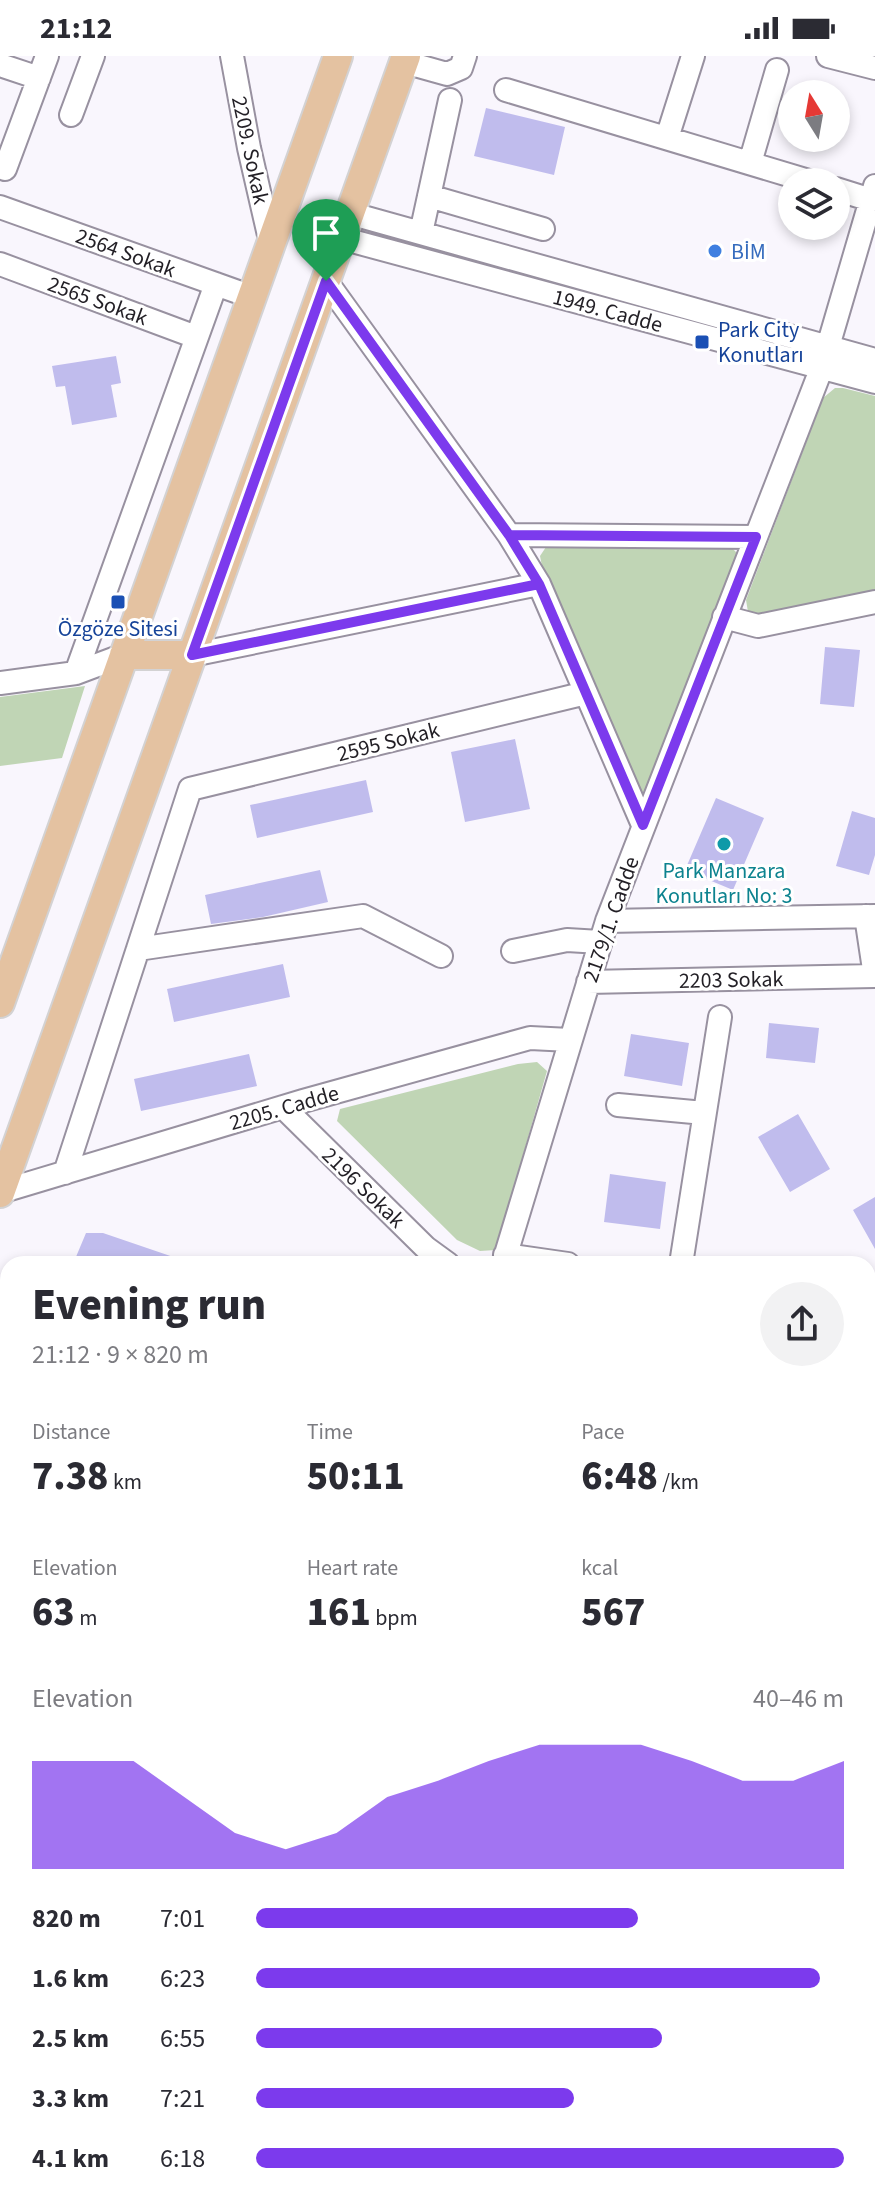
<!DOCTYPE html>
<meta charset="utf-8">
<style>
body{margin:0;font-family:"Source Sans 3",sans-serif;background:#f2f2f3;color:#2b2b33;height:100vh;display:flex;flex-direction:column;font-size:30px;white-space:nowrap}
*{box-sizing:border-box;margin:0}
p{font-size:26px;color:#7c7c81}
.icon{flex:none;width:44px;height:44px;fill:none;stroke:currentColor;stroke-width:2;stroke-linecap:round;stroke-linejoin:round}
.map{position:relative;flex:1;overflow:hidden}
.sheet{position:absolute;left:0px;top:1200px;width:876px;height:950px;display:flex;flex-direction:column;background:#fff;border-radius:24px 24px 0 0;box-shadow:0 4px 12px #0003}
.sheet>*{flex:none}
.needle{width:52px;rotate:349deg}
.tools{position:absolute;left:778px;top:24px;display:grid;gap:16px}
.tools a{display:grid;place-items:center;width:72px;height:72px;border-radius:50%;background:#fff;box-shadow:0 4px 12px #0003;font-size:40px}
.pin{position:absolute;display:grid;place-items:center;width:68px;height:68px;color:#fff;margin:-82px -34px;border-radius:50% 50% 50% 0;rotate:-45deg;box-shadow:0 0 8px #0007}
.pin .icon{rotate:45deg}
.round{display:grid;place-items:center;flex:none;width:84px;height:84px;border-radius:42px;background:#f2f2f3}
.summary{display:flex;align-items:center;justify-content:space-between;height:136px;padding:0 32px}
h1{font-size:44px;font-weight:800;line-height:60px}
.metrics{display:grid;grid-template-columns:repeat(3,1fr);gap:12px;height:136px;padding:8px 32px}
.metrics div{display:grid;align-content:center}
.metrics b{font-size:40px;font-weight:800}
.metrics small{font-size:22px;font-weight:400}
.metrics p{font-size:22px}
.chart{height:224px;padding:16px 32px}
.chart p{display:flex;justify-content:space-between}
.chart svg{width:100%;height:144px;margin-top:8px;fill:#7c3aed;opacity:.7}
ul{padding:0 32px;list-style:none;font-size:26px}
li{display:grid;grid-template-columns:128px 96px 1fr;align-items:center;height:60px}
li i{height:20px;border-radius:10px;background:#7c3aed}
.status{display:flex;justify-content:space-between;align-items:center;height:56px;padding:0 40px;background:#fff;direction:ltr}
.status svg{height:22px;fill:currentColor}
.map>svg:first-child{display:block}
.green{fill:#c0d5b5}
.building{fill:#c0bced}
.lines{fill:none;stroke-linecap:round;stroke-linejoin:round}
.minor-casing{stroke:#9891a0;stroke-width:26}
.major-casing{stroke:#d3d2d3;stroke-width:32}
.minor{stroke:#fff;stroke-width:22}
.major{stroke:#e4c2a1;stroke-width:28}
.route-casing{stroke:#fff;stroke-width:16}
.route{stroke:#7c3aed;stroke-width:10}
.shop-dot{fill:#3f7fe0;stroke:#fff;stroke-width:3}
.transit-dot{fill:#1a4fb4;stroke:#fff;stroke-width:3}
.culture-dot{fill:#0f9aa8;stroke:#fff;stroke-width:3}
.labels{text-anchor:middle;stroke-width:6;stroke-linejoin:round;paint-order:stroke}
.street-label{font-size:22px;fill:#221f25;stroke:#fff}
.shop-label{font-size:22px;fill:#366cbe;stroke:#fff;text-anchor:start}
.transit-label{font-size:22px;fill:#164399;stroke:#fff;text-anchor:start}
.culture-label{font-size:22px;fill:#0d838f;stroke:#fff}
</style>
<div class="status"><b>21:12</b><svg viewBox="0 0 49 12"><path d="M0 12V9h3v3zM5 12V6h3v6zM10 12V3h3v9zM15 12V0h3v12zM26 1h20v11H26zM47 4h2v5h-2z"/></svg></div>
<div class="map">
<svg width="875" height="2149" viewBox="0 0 875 2149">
<rect width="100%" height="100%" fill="#f9f6fd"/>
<path class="green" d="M835,332H843L875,340V538L754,560L748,556L746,544L823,342Z
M548,488L729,489L739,499L646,737L642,736L542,510L540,500Z
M85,630L62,702L0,710V641Z
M537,1006L547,1015L496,1194L480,1195L457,1184L337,1065L340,1053L518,1008Z
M0,1457L8,1468V1714L0,1722Z
M8,1767V1780L0,1973V1776Z"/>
<path class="building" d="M486,52L565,71L554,119L474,100Z
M116,300L121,327L111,329L117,361L72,369L65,330L56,331L52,310Z
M825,591L860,594L854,651L820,648Z
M515,683L530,753L465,766L451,696Z
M366,724L373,756L257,782L250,749Z
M716,742L764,762L733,834L685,814Z
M852,755L875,762V799L869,819L836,810Z
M320,814L328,846L263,861L211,868L205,839Z
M283,908L290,941L174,966L167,933Z
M769,967L819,972L815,1007L766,1002Z
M631,978L689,987L682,1030L624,1020Z
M249,998L257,1030L141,1055L134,1023Z
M798,1058L830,1113L790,1136L758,1081Z
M610,1118L666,1126L660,1173L604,1166Z
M875,1141V1193L853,1154Z
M86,1177H103L188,1206V1208H73Z"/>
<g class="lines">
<g class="minor-casing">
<path id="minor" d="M232,0L249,92L271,188
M828,0L875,12
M404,6L447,18L461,12L465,0
M0,9L39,22
M506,34L812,126
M71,59L93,0
M667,82L693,0
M750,107L777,14
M5,113L47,0
M836,133L871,144
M429,140L543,173
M0,151L252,241
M349,157L875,304
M421,177L450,44
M341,182L875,326
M0,208L196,281
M326,225L509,479L539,528L643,769
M509,479L756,481
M724,561L758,570L875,546
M192,599L539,528
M76,617L216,228
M0,627L76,617L124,599
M866,860L875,920
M607,865L875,860
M138,893L363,860L441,900
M513,895L567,884L600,886
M588,926L875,920
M618,1049L704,1057
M283,1051L426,1192L448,1208
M65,1117L190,733L586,637
M0,1136L303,1045L530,982L570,984
M505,1199L568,1208
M503,1208L607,865L822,311L875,130
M681,1208L720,961
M868,1251L875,1252
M0,1382L8,1381
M607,2142L608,2149
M668,2142L669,2149"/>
</g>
<g class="major-casing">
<path id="major" d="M124,599H192
M0,947L338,0
M0,1137L406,0
M0,1422L8,1438
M868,1705H875
M0,1741L8,1731
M868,1765H875
M9,2149V2142"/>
</g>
<use href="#minor" class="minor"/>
<use href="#major" class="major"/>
</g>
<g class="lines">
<g class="route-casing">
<path id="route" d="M326,225L509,479L539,528L643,769L756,481L509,479L539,528L192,599L326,225"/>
</g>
<use href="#route" class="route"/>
</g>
<circle class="shop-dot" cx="715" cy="195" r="8"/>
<g class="transit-dot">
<rect x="694" y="278" width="16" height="16" rx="4"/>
<rect x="110" y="538" width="16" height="16" rx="4"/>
</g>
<circle class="culture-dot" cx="724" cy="788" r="8"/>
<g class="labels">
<g class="street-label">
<text transform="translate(251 94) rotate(78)" y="8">2209. Sokak</text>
<text transform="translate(126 196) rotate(20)" y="8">2564 Sokak</text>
<text transform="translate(98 244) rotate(20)" y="8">2565 Sokak</text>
<text transform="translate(608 254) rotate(15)" y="8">1949. Cadde</text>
<text transform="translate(388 685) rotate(-14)" y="8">2595 Sokak</text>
<text transform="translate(610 863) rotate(-71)" y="8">2179/1. Cadde</text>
<text transform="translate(731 923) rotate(-1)" y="8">2203 Sokak</text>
<text transform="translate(284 1051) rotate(-16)" y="8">2205. Cadde</text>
<text transform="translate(364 1131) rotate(44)" y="8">2196 Sokak</text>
</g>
<g class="shop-label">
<text x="731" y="203">BİM</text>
</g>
<g class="transit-label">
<text x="718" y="281">Park City<tspan x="718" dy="25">Konutları</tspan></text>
<text x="118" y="580" text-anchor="middle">Özgöze Sitesi</text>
</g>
<g class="culture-label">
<text x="724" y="822">Park Manzara<tspan x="724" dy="25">Konutları No: 3</tspan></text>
</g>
</g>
</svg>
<div class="tools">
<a><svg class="needle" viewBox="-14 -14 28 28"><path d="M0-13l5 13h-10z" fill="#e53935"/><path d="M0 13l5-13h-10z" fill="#7c7c81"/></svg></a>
<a><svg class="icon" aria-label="layers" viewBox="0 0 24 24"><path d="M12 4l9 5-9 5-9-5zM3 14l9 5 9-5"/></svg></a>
</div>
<div class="pin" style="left:326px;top:225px;background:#1e9e55"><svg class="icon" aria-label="arrive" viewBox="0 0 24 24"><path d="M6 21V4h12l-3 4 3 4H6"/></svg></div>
<section class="sheet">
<div class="summary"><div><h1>Evening run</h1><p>21:12 · 9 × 820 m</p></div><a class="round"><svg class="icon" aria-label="share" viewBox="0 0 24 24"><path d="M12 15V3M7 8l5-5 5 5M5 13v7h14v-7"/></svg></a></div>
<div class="metrics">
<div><p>Distance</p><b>7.38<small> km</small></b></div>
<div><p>Time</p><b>50:11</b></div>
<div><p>Pace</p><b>6:48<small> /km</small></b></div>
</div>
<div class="metrics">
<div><p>Elevation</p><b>63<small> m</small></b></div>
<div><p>Heart rate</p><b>161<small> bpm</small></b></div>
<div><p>kcal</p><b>567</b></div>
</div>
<div class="chart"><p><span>Elevation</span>40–46 m</p>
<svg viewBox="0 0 160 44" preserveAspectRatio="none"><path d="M0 44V11L10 11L20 11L30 22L40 33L50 38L60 33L70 22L80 17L90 11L100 6L110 6L120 6L130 11L140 17L150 17L160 11V44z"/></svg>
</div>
<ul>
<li><b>820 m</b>7:01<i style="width:65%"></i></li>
<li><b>1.6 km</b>6:23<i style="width:96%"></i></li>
<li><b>2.5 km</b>6:55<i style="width:69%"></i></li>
<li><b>3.3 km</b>7:21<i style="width:54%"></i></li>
<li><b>4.1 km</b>6:18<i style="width:100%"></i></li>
</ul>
</section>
</div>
